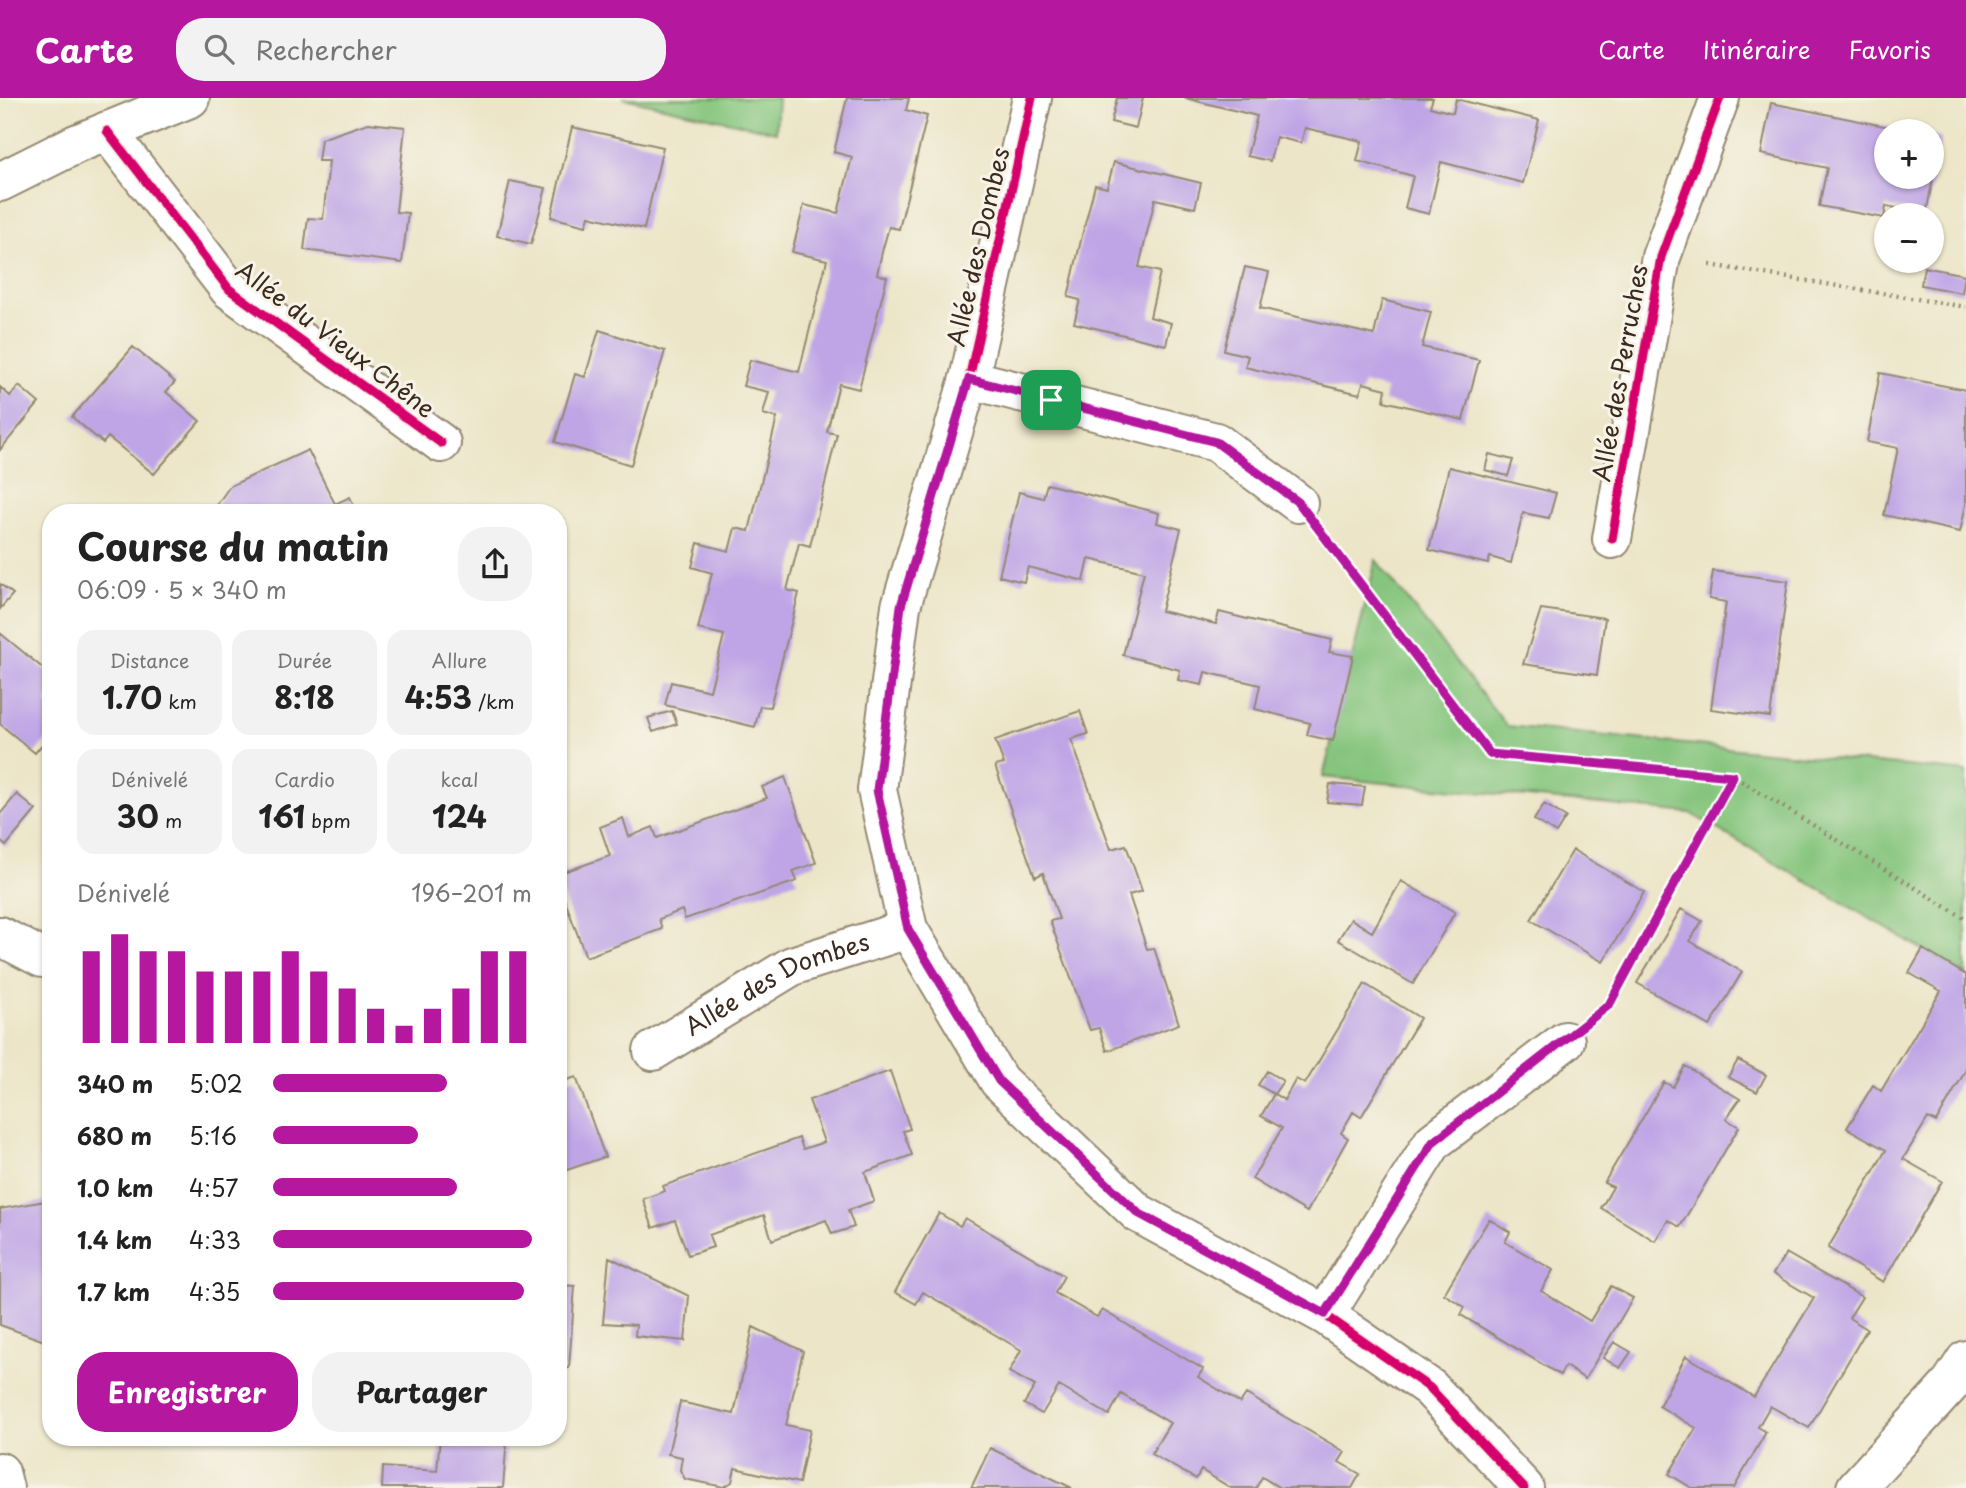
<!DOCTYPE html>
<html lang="fr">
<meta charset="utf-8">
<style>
body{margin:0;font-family:"Playpen Sans",sans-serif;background:#f2f2f2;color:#222;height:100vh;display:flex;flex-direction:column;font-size:26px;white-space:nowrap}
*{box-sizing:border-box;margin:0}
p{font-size:23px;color:#767676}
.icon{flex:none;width:38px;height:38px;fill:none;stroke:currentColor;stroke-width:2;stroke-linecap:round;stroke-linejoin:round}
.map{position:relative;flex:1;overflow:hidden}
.panel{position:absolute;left:42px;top:406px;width:525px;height:942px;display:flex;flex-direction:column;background:#fff;border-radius:28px;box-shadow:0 2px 5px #0004}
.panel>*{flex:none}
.fabs{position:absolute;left:1874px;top:21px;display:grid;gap:14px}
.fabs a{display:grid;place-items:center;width:70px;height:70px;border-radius:50%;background:#fff;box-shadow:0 2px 5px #0004;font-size:35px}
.pin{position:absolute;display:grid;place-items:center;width:60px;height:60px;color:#fff;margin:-30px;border-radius:14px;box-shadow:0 4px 10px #0006}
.round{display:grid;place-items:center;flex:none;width:74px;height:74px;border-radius:28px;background:#f2f2f2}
.summary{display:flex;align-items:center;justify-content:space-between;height:119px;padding:0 35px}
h1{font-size:38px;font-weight:700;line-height:52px}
.stats{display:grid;grid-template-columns:repeat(3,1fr);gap:10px;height:119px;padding:7px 35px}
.stats div{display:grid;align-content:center;border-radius:18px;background:#f2f2f2;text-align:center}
.stats b{font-size:30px;font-weight:700}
.stats small{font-size:19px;font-weight:400}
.stats p{font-size:19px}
.chart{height:196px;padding:14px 35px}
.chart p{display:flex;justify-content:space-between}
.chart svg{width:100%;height:126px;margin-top:7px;stroke:#b5179e;stroke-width:6}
.cta{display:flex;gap:14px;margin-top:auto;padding:14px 35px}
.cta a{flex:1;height:80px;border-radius:28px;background:#b5179e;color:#fff;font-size:28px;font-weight:700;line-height:80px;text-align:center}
.cta a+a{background:#f2f2f2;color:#222}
ul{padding:0 35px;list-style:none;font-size:23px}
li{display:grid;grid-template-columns:112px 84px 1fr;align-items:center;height:52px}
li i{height:18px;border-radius:9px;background:#b5179e}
header{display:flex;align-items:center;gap:42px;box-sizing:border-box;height:98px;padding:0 35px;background:#b5179e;color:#fff}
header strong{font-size:33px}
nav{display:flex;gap:38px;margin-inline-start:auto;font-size:24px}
.search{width:490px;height:63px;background:#f2f2f2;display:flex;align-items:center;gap:18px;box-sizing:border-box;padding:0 24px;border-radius:28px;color:#767676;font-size:26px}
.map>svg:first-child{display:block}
.green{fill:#85c57d;stroke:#60784e;stroke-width:2}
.building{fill:#bfa5e6}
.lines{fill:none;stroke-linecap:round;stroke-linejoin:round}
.minor-casing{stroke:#948872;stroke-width:42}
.path{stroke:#948872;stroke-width:4.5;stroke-dasharray:2 5;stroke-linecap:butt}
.minor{stroke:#fff;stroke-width:38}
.cycleway-casing{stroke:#f7f3e8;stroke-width:13}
.cycleway{stroke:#d6006c;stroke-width:9}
.route-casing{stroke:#fff;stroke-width:14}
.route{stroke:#b5179e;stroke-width:9}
.labels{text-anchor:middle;stroke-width:6;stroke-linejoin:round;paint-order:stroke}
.street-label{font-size:24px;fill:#3b2a1e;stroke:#f7f3e8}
</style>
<header>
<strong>Carte</strong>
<div class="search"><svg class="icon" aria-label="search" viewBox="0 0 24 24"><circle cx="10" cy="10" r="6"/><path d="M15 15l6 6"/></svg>Rechercher</div>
<nav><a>Carte</a><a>Itinéraire</a><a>Favoris</a></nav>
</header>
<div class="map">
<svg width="1966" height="1390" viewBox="0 0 1966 1390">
<rect width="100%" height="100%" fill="#f7f3e8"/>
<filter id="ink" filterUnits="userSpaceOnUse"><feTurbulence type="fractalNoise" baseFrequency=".0143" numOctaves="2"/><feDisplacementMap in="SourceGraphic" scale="14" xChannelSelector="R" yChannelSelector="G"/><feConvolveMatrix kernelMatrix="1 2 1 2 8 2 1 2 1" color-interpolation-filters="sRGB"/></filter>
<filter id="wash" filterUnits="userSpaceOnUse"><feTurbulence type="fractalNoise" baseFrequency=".00686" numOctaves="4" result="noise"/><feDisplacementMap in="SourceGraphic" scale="28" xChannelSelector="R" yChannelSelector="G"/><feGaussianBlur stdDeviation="1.57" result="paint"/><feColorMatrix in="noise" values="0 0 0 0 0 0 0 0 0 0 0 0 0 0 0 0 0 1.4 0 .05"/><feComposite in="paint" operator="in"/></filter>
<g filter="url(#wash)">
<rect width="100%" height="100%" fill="#ece5c7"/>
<path class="green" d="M623,0H778L776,34Z
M1376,462L1507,628L1966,674V877L1690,715L1323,679Z"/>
<g id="blocks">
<path class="building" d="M847,0H909L906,12L927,18L899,131L889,129L883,150L877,176L887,179L859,291L839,286L827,334L837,336L810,448L799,445L787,492L799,495L770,609L760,608L755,629L665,607L671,584L710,593L724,537L698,531L712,475L692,469L698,445L729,453L735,430L749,433L777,320L763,316L769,294L743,288L750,262L799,274L827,162L792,154L804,107L838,115L852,59L834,54Z
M1117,0H1143L1136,30L1111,24Z
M1185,0H1433L1430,9L1453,15L1456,1L1539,22L1523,85L1441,64L1429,116L1405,110L1413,78L1357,63L1362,43L1305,30L1301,45L1276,39L1270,63L1247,58L1257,18Z
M1771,5L1904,32L1886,33V79H1932V38L1941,39L1926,116L1886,108L1884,120L1819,108L1827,70L1761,56Z
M368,25L405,29L396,114L408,115L402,165L304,152L308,120L323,121L329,63H318L321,41Z
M572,29L663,49L644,131L589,118L586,128L551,119Z
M1114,64L1201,85L1195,110L1155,101L1139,169L1160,174L1150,219L1171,225L1166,247L1074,225L1080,202L1068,199L1081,142L1095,87L1107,90Z
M510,83L546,90L531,146L497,138Z
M1245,169L1269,174L1260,210L1374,237L1382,202L1431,214L1422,249L1479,262L1463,322L1384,303L1386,291L1363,285L1360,296L1245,269L1248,258L1224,252Z
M1924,169L1965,177L1962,195L1921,187Z
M599,232L665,253L631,367L555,344L575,276L585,279Z
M133,249L175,284L166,294L200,323L154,376L108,339L103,345L72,319Z
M1880,275L1966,292V406L1960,434L1884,417L1898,350L1867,344Z
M19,288L39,305L0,352V289L10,298Z
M308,352L335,406L350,399L357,415H211L230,388Z
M1489,356L1513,362L1508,378L1485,372Z
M1449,369L1556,395L1549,420L1523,415L1511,465L1490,459L1488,466L1429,452Z
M1047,386L1159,415L1157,425L1181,431L1161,513L1216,526L1219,514L1332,542L1329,554L1353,558L1333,643L1307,637L1310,625L1255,611L1260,587L1205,574L1202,587L1178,582L1180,572L1123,557L1144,474L1089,461L1084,483L1028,469L1024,484L999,478L1019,394L1043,400Z
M1713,473L1788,483L1770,619L1711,611L1726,504L1709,501Z
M0,486L13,496L0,511Z
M1541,511L1605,520L1597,577L1523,566Z
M0,535L51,577V598L45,605L51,609V636L35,655L0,626Z
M672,613L677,626L653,634L648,620Z
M1080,613L1088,636L1071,641L1111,751L1126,747L1142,793L1129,797L1147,851L1154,850L1179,926L1107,953L1099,930L1090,932L1050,823L1059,821L1043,775L1035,779L995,668L1004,666L995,642Z
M785,679L816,765L793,773L797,783L685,821L682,812L659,821L662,831L586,859L558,784V776L610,758L600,729L623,720L629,739L653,729L657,740L767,700L762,689Z
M1330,686L1365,689L1362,707L1327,704Z
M17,696L36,712L6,748L0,743V716Z
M1544,706L1566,719L1556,735L1534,722Z
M1573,752L1644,794L1603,864L1531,822Z
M1401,783L1455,814L1413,886L1338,842L1351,821L1372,834Z
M1681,811L1702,823L1690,843L1742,874L1710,928L1637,885Z
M1923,851L1966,877V972L1936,1024L1928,1020L1903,1061L1942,1083L1883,1184L1828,1150L1886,1052L1847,1030L1873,987L1881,993L1941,893L1909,875Z
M1365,886L1420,920L1361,1019L1353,1014L1341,1035L1348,1040L1307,1114L1252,1081L1282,1030L1261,1018L1274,996L1284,1002L1296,981L1305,986Z
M1738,962L1766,977L1757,994L1728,979Z
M1685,968L1740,1001L1726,1021L1739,1029L1680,1129L1668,1122L1655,1143L1601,1110L1613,1089L1604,1085L1664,984L1673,989Z
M890,973L910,1031L903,1033L912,1057L865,1074L874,1103L848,1112L854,1129L832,1136L826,1122L772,1142L764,1117L709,1137L713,1149L688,1157L675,1122L653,1130L643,1101L665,1093L663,1088L799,1040L803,1051L824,1044L809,1002Z
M1267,973L1283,983L1274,996L1258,987Z
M576,979L605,1059L558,1075V985Z
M51,1102V1234L47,1244L0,1227V1111Z
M939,1115L960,1128L965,1120L1064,1178L1055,1195L1097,1219L1102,1212L1203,1271L1198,1279L1240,1305L1246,1296L1345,1354L1339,1364L1360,1376L1352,1390H1280L1262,1379L1256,1390H1231L1201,1372L1196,1381L1151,1356L1170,1325L1121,1296L1109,1317L1059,1288L1042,1316L1024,1306L1035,1288L1009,1274L1021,1252L923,1194L916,1206L895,1194Z
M1489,1121L1510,1134L1505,1144L1553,1172L1541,1193L1590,1223L1611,1188L1633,1200L1585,1281L1565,1268L1560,1277L1461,1217L1465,1209L1444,1196Z
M1786,1155L1862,1199L1849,1220L1867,1231L1809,1330L1770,1308L1758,1329L1766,1334L1734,1390H1692L1669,1376L1696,1330L1659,1308L1686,1258L1754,1299L1814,1200L1773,1176Z
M609,1159L689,1198L685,1243L635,1238L636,1227L603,1225Z
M558,1187L575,1188L569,1270H558Z
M753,1229L803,1253L786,1327L810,1332L799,1385L735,1370L732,1384L724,1389L685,1381L680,1372L682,1359L668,1356L680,1304L734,1316Z
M1614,1244L1631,1254L1620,1270L1603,1260Z
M440,1339H507L503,1390H382L383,1369L437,1373Z
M990,1350L1072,1390H971Z"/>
</g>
</g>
<g filter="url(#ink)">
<use href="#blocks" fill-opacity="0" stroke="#948872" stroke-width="2"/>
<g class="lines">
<g class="minor-casing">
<g id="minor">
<path d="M1032,0L969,281L901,508L877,692L908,831L999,983L1138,1115L1325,1217L1430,1290L1524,1390"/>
<path d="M107,33L229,191L441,345"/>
<path d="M0,84L76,46L190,0"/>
<path d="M969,281L1216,344L1298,405"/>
<path d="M1612,441L1661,159L1720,0"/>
<path d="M0,838L42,860H51"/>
<path id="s1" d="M653,953L792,868L908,831"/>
<path d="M1325,1217L1433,1044L1565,943"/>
<path d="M0,1374L4,1390"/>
<path d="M1856,1390L1949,1288L1966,1262"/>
</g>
</g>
<path class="path" d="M1710,167L1966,209
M1326,441L1490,656L1733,678
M1601,913L1609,907L1733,678L1966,821"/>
<use href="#minor" class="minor"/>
<g class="cycleway-casing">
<path id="cycleway" d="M1032,0L969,281L901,508L877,692L908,831L999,983L1138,1115L1325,1217L1430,1290L1524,1390
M107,33L229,191L441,345
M1612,441L1661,159L1720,0"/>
</g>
<use href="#cycleway" class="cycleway"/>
</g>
</g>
<g class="lines" filter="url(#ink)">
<g class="route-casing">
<path id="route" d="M969,281L1216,344L1298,404L1490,656L1733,678L1609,907L1433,1044L1325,1216L1138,1115L999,983L908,831L877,692L901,508Z"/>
</g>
<use href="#route" class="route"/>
</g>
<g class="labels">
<g class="street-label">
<text transform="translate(979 149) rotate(-77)" y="8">Allée des Dombes</text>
<text transform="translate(335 242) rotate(37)" y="8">Allée du Vieux Chêne</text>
<text transform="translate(1621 275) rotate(-80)" y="8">Allée des Perruches</text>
<text dy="8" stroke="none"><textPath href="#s1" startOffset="142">Allée des Dombes</textPath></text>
</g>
</g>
</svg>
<div class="fabs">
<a>+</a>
<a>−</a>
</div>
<div class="pin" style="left:1051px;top:302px;background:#1e9e55"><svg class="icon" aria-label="arrive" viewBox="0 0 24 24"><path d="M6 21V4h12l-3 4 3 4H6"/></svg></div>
<section class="panel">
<div class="summary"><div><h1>Course du matin</h1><p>06:09 · 5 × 340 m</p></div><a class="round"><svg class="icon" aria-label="share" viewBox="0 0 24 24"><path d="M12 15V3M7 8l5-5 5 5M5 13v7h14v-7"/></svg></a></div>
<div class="stats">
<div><p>Distance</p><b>1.70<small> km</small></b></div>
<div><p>Durée</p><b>8:18</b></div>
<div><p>Allure</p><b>4:53<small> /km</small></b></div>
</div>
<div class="stats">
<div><p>Dénivelé</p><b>30<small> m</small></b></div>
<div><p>Cardio</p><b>161<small> bpm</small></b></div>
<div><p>kcal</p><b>124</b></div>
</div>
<div class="chart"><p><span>Dénivelé</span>196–201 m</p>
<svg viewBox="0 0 160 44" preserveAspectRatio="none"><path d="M5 44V12M15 44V6M25 44V12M35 44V12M45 44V19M55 44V19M65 44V19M75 44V12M85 44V19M95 44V25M105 44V32M115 44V38M125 44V32M135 44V25M145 44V12M155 44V12"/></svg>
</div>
<ul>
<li><b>340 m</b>5:02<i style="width:67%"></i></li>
<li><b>680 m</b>5:16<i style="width:56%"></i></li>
<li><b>1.0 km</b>4:57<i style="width:71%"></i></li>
<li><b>1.4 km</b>4:33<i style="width:100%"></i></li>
<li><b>1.7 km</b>4:35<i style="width:97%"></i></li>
</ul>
<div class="cta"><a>Enregistrer</a><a>Partager</a></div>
</section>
</div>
